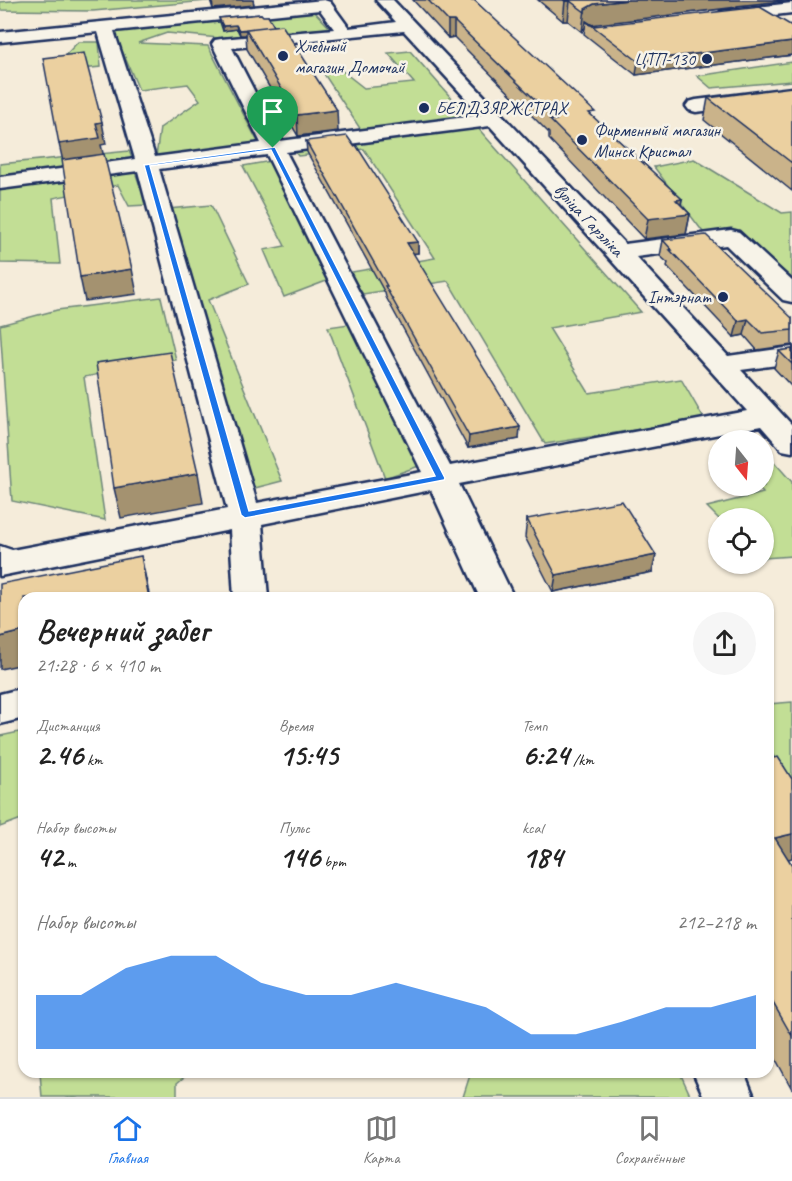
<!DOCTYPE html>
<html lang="ru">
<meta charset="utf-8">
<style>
body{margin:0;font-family:Caveat,sans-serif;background:#f6f6f6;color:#222;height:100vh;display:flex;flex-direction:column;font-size:22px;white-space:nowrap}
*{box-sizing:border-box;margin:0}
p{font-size:20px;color:#767676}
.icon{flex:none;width:33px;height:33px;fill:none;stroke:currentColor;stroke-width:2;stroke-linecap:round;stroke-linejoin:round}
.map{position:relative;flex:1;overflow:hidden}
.sheet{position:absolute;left:18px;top:592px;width:756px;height:486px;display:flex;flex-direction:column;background:#fff;border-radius:18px;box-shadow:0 2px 4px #0004}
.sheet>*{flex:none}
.needle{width:39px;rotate:163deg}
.controls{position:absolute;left:708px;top:430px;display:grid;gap:12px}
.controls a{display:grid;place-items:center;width:66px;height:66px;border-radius:50%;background:#fff;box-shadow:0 2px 4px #0004;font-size:30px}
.pin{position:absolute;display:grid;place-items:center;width:51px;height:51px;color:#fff;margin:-62px -26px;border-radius:50% 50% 50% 0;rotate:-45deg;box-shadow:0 0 6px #0007}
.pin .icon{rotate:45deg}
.round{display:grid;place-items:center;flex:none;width:63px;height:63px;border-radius:32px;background:#f6f6f6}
.headline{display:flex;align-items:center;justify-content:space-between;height:102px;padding:0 18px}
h1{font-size:33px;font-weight:800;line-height:45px}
.metrics{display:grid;grid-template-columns:repeat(3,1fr);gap:9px;height:102px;padding:6px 18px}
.metrics div{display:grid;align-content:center}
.metrics b{font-size:30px;font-weight:800}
.metrics small{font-size:16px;font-weight:400}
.metrics p{font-size:16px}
.chart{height:168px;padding:12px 18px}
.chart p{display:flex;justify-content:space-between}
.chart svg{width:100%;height:108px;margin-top:6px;fill:#1a73e8;opacity:.7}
.dock{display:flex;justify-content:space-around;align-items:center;height:84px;border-top:2px solid #e0e0e0;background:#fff;font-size:16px;color:#767676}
.dock a{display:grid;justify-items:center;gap:3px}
.dock .selected{color:#1a73e8}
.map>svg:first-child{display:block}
.green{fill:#c2de95;stroke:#6e867a;stroke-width:1.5}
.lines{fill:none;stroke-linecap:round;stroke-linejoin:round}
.minor-casing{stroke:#1b2f5e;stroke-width:5}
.minor{fill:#f7f3e8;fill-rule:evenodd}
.wall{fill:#cab38a;stroke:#1b2f5e;stroke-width:1.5}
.shaded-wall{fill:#a49270;stroke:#1b2f5e;stroke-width:1.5}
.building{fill:#ebd0a0;stroke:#1b2f5e;stroke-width:1.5}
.route{fill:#1a73e8;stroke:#fff;stroke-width:1.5;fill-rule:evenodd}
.poi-dot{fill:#1b2f5e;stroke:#f7f3e8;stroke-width:2}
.labels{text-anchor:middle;stroke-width:5;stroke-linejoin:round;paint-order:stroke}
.far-poi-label{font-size:18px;fill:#1b2f5e;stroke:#f7f3e8;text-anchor:start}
.far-street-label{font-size:18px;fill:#1b2f5e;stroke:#f7f3e8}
</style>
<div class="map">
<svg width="792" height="1097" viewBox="0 0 792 1097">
<rect width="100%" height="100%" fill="#f5ecda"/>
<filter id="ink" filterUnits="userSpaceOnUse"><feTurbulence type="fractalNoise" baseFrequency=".0167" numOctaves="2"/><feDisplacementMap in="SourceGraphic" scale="12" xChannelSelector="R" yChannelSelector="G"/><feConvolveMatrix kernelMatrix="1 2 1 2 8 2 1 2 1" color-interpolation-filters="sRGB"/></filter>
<g filter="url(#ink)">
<path class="green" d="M22,0H218L93,11L0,10V2Z
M313,10L330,28L219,38L167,33L138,43L208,46L260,146L156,157L160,128L200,100L188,84L139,90L114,32Z
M78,42H99L101,67L49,72Z
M410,51L468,117L361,130L322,71L341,70L364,88L414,83L388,53Z
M792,62V81L711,88L697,76Z
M476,126L641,312L549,328L589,393L681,379L704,419L545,444L448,281L363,294L346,273L435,258L364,149L298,156L293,149Z
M129,151L134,163L0,176V164Z
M694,159L782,213L792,212V278L740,235L703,232L654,167Z
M271,161L329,280L284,297L264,250L285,246L243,166Z
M135,172L147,205L129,206L118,185L53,198L60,264L0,263V189Z
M211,205L249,284L208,300L282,481L251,489L168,209Z
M161,297L176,360L84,377L105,520L12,501L0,325L57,310Z
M349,324L419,466L385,478L328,327Z
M767,454L792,482V556L764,558V519H719L707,507L763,493L757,486H764V455Z
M792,702V786L768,747V704Z
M24,731V818L0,827V736Z
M471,1072L680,1073L691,1097H463Z
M40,1073V1072L189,1073L177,1083V1097H42Z"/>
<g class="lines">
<g class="minor-casing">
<path id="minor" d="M324,0L330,2L349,28L396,22L376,0H393L625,244L731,230L739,232L792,281V302L783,300L726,245L636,257L728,356L792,347V363L741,370L792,425V452L782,450L761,426L459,484L514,598H480L431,490L262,524L268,598H234L230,530L0,576V546L12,550L227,509L138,171L0,189V177L135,159L98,32L0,42V32ZM320,10L334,29L221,39L215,40L212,44L261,143L155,157L114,31ZM404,31L481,115L280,141L232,48ZM490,126L747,411L450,466L286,152ZM267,155L422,472L257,503L159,169Z
M792,3V13L722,21L714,16L722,11Z
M792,88V100L696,112L689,110L686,106L689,102L696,100Z
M24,688V718L0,724V694Z
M693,1072H744L754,1097H704Z"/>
</g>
<use href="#minor" class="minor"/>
</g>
<path class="wall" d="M210,0H253L254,5L213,9Z
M413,0H474L594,118L682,199L681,205L690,214L686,234L644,239L549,139V133L454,37L448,38Z
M538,0H791L737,6V7L591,24L594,26H792V55L636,75L584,34L585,28L583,29L582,32L568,21H563Z
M261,14L338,131L298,136L247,49L246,35H240L237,29L223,31L220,22L219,18Z
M792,87V191L704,120L708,98Z
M306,141L418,242V253L413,254L519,439L468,448L386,297L385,293L307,152Z
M663,240L792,318V345L757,350L744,335L734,337L667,266L668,263L660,256Z
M792,349V387L774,368L779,351Z
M527,519L652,572L553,592L525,537Z
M768,759L788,859L792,865V1089L768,1045Z"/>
<path class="shaded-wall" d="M212,0H253L254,5L213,9Z
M628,0H791L737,6V7L590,25L586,21L585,28L583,29L582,32L585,9L594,4Z
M565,1H570L568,21H563Z
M448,21H454V37L448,38Z
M236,25L237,29L223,31V26Z
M239,30H246V35H240Z
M792,42V55L636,75L638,61Z
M337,110L338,131L298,136L297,115Z
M102,122L106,144L101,145L105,161L64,166L59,144L96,123Z
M682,199L679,215L690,214L686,234L644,239L648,219L676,200Z
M418,242V253L407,254V243Z
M132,269L137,294L85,301L80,277Z
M748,319L744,335L734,337L738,321Z
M520,427L519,439L468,448L469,436Z
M198,473L203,503L121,518L114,488Z
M656,555L652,572L553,592L556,575Z
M141,556L150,598H149Z
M24,631V664L0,669V637Z
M792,834V858L768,865L775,838Z"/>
<path class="building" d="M428,0H474L595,112L589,113L682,199L676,200L690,214L648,219L550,120H556L454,21H448Z
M563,0H628L594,4L585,9V12L570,1H565Z
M760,7L792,26V42L638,61L586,21L594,26Z
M261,14L263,16H268L274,26L239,30L236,25L223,26L219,18Z
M282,25L337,110L297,115L246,29Z
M84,53L102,122L96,123L100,138L59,144L43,58Z
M792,87V163L708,98Z
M347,136L354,146L356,145L418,242L407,243L520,427L469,436L385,286H387L306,141Z
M104,154L132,269L80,277L62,160Z
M706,235L792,318V330L762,333L748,319L738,321L670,250H672L663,240Z
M792,349V364L779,351Z
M170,352L198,473L114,488L96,363Z
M622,501L656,555L556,575L527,519Z
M141,556L149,598H24V631L0,637V584Z
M778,757L792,779V834L775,838L792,865V1036L768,994V759Z"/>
</g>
<path class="route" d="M275,147L445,478L444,480L245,518L241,515L144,165ZM271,150L435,476L249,511L150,166Z"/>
<g class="poi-dot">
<circle cx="283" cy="56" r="6"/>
<circle cx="707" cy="59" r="6"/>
<circle cx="424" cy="108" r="6"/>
<circle cx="582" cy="140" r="6"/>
<circle cx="723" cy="297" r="6"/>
</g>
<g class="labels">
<g class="far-poi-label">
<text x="295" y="52">Хлебный<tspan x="295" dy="21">магазин Домочай</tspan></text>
<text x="695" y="65" text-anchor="end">ЦТП-130</text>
<text x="436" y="114">БЕЛДЗЯРЖСТРАХ</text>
<text x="594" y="136">Фирменный магазин<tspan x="594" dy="21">Минск Кристал</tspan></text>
<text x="711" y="303" text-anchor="end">Інтэрнат</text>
</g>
<g class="far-street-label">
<text transform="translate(589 220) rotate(47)" y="6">вуліца Гарэліка</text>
</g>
</g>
</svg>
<div class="controls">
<a><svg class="needle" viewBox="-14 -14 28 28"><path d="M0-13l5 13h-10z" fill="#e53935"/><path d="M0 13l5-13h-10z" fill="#767676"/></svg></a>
<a><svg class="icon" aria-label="locate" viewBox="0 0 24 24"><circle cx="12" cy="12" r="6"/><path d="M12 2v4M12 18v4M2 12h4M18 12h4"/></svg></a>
</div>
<div class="pin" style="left:273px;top:148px;background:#1e9e55"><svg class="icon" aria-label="arrive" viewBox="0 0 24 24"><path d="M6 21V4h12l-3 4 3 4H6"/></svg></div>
<section class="sheet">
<div class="headline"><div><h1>Вечерний забег</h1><p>21:28 · 6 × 410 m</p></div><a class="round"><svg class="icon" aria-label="share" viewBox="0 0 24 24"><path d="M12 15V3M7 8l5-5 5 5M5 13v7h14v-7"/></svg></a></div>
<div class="metrics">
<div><p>Дистанция</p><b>2.46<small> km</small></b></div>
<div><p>Время</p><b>15:45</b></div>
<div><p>Темп</p><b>6:24<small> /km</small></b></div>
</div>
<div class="metrics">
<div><p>Набор высоты</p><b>42<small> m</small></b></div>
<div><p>Пульс</p><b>146<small> bpm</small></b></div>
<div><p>kcal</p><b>184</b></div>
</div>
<div class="chart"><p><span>Набор высоты</span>212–218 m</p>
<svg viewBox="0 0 160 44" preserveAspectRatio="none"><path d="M0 44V22L10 22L20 11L30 6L40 6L50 17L60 22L70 22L80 17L90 22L100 27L110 38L120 38L130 33L140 27L150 27L160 22V44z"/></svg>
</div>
</section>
</div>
<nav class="dock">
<a class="selected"><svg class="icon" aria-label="home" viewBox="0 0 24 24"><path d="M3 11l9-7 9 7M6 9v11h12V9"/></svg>Главная</a>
<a><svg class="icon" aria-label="map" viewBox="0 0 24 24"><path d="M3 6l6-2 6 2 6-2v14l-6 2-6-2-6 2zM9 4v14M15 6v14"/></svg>Карта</a>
<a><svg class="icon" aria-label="saved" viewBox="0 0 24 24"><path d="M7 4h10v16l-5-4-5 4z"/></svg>Сохранённые</a>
</nav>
